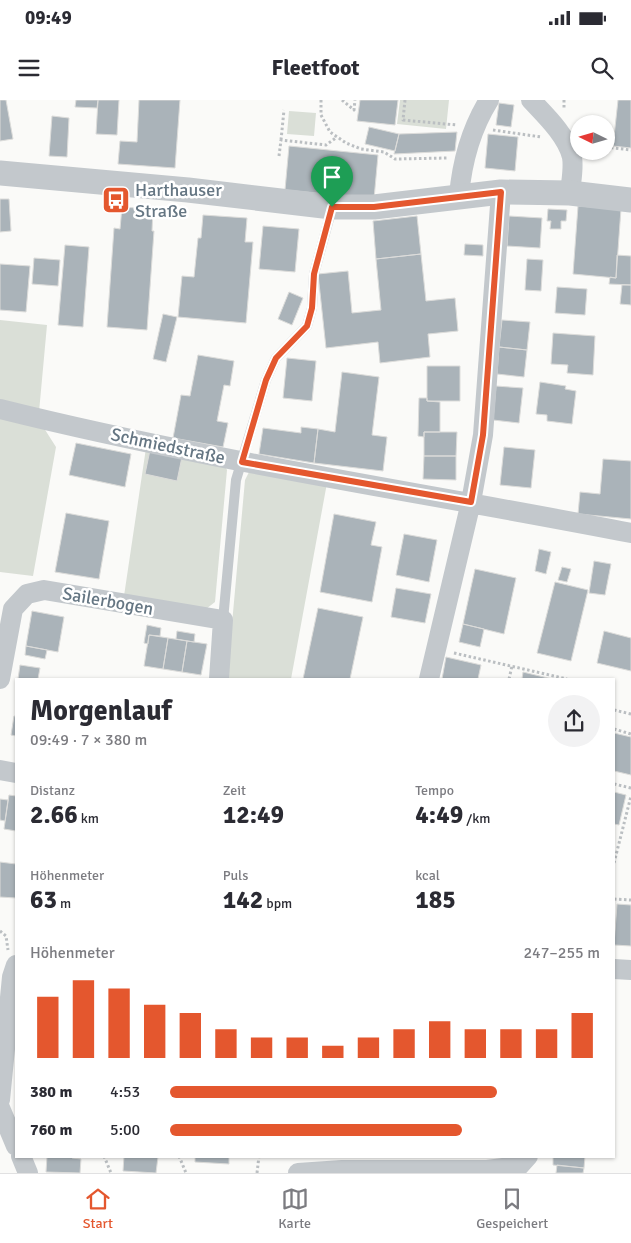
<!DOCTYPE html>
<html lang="de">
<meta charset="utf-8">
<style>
body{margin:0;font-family:Signika,sans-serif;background:#f2f2f3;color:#2b2b33;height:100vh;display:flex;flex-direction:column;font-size:19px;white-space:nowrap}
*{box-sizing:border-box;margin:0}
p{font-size:16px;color:#7c7c81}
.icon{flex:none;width:28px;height:28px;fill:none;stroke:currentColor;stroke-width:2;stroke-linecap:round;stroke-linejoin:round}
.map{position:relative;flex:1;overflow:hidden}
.drawer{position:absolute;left:15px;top:578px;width:600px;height:480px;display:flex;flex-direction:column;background:#fff;border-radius:0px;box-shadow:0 1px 4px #0004}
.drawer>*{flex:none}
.needle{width:32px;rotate:275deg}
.fabs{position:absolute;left:570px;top:15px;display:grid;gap:10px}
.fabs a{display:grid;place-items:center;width:45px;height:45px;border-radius:50%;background:#fff;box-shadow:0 1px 4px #0004;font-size:25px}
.pin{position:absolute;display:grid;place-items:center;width:42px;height:42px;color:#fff;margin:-51px -21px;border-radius:50% 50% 50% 0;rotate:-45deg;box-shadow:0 0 5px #0007}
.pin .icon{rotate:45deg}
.round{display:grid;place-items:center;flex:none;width:52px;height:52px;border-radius:26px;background:#f2f2f3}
.overview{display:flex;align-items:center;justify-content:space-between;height:85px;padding:0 15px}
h1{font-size:28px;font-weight:700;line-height:38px}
.metrics{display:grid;grid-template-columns:repeat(3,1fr);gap:8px;height:85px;padding:5px 15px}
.metrics div{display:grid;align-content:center}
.metrics b{font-size:25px;font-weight:700}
.metrics small{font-size:14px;font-weight:400}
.metrics p{font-size:14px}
.chart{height:140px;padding:10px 15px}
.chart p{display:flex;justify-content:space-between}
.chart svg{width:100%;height:90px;margin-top:5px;stroke:#e4572e;stroke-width:6}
ul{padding:0 15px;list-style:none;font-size:16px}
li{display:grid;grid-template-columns:80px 60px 1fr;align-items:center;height:38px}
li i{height:12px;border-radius:6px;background:#e4572e}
.status{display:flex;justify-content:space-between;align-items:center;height:35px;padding:0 25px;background:#fff;direction:ltr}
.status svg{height:14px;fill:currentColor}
header{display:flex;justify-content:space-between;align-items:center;height:65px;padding:0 15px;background:#fff;font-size:22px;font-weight:700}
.dock{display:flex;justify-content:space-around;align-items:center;height:70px;border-top:1px solid #e1e1e2;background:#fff;font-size:14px;color:#7c7c81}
.dock a{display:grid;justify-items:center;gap:2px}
.dock .on{color:#e4572e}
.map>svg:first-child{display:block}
.green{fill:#dadfd7}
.building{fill:#aab3b9;stroke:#dcdcda}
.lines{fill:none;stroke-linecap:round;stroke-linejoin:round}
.path{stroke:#bbbfc2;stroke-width:3;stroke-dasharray:2.5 2.5;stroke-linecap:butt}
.service{stroke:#c3c8cc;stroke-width:10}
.minor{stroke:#c3c8cc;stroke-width:20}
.tertiary{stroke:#c3c8cc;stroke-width:25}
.route-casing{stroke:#fff;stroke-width:10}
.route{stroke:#e4572e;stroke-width:6}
.labels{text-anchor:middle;stroke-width:5;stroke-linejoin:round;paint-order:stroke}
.poi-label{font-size:18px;fill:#657683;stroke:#fff;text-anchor:start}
.street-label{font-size:18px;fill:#657683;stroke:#fff}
</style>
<div class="status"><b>09:49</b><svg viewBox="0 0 49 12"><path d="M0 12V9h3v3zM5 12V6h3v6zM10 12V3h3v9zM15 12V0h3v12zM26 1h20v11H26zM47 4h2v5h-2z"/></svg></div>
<header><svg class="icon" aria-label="menu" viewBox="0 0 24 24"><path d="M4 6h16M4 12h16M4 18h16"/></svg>Fleetfoot<svg class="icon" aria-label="search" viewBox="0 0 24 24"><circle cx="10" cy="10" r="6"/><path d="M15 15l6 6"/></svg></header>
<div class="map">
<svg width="631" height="1073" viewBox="0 0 631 1073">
<rect width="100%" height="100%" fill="#fafaf8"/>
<path class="green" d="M400,0H449L446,29L397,24Z
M289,11L316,13L314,36L287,34Z
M0,220L47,225L39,312L0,303Z
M0,315L42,325L56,347L33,476L0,472Z
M146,348L223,362L227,370L215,502L206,509L124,496Z
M249,372L327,383L291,579H227L245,380Z"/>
<path class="building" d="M0,0H6L13,39L0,41Z
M76,0H98L97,8L75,7Z
M98,0H119L117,35L96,34Z
M139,0H180L175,68L118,64L120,41L137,42Z
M360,0H398L395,25L357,21Z
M618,0H631V48L613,46Z
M499,3L514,5L511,27L496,25Z
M52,16L69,18L67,57L49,56Z
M369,27L399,34L395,51L365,44Z
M457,32L455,51L394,54L399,34Z
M488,34L518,37L515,71L485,68Z
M289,46L378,55L374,99L285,90Z
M0,99H9L11,131L0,132Z
M578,106L621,109L616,178L573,174Z
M122,107L153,109L152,131H154L147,230L107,227L114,128L120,129Z
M548,109L567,110L566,121H561V129H550L551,121H547Z
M203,115L247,118L245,142H253L246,223L178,217L182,176L194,177L198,138H201Z
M417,116L421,154L376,159L373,121Z
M509,116L542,118L540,148L507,146Z
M263,126L299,129L295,172L259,169Z
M465,144L483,145V156L464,155Z
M65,145L89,147L83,227L58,225Z
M421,154L426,201L455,198L458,231L428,234L430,257L380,263L378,242L326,248L318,174L348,171L352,213L381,210L376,159Z
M617,155L631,156V185L609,184L610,177L616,178Z
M34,158L60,160L58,186L32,184Z
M527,159L543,160L541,191L525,190Z
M0,164L30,166L26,212L0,210Z
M622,185H631V205L620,204Z
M557,187L587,189L585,215L555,213Z
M289,192L303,198L292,225L278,219Z
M163,214L177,217L166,262L153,259Z
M502,220L530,222L527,250L499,247Z
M553,233L595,236L593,275L567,273L568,265L551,264Z
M499,247L527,250L524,277L497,274Z
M198,255L234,261L230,286L224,285L217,321L228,323L223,347L173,338L181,295L190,296Z
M287,258L316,261L312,301L283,298Z
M427,266H460V301H427Z
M342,272L379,277L372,335L387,337L383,371L314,363L318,329L335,332Z
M540,282L566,286L565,289L576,291L572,324L547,321V315L536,314Z
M496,286L523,288L519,323L493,320Z
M419,298H427V301L440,302V332H424V337L418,336Z
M301,327L318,329L314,363L259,354L263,328L301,333Z
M424,332H457L456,356H424Z
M76,343L131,354L125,387L69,375Z
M504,347L535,350L531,388L500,385Z
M150,350L182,357L177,381L145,374Z
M424,356H456V380L423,379Z
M603,359L631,361V419L578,414L580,392L600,394Z
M66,413L109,421L99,479L55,472Z
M334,414L376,422L371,445L382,447L372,502L320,492Z
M404,434L437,440L429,482L396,475Z
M539,449L551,452L546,474L535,471Z
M594,461L611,464L605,495L589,493Z
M562,467L571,469L567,482L558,480Z
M475,469L516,478L504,534L463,524Z
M555,482L588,490L571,561L537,553Z
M396,488L431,494L425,523L391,517Z
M318,508L363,517L350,579H303Z
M32,511L64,517L58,552L26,546Z
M463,524L484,529L480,547L459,542Z
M147,525L161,528L160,536L149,535L148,544L144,543Z
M177,531L195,534L194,542L176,539Z
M604,531L631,538V571L597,563Z
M149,535L168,538L163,569L144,566Z
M168,538L187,541L182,572L163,569Z
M187,541L207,544L201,575L182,572Z
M26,546L47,550L45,559L25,555Z
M446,557L481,565L478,579H442Z
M20,565L40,568L38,579H18Z
M523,572L552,579H522Z
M14,616H16V636L11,635Z
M614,633L631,637V675L614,671Z
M614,692L626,695L619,725L614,724Z
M9,695L16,696V731L4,729Z
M0,699L8,700L5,721L0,720Z
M0,762L16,764V798L0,797Z
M617,804L631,805V846L614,845Z
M47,1056H72V1058L81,1059L80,1073L46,1072Z
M124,1056L158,1057L156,1073L123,1071Z
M195,1056H229V1064L195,1062Z
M553,1056H585L584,1068L553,1065Z
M557,1065L584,1068L583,1073H556Z"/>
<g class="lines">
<path class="path" d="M321,0V15L330,32L346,43L361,49L384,52L395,59L448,58
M342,0L354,10L355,0
M405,0L403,20L457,25
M564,0V9
M493,30L541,37
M281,40L284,10
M606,47L631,50
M279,56L281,40L326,45L337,37
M454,553L567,579
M509,579L512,566
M614,610L631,614
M614,629L631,634
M614,684L631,688
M614,763L631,696
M614,799L631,800
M0,831L6,836L8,850
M104,1056L111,1073
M179,1056L186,1073
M257,1073L259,1056"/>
<path class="service" d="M223,520L236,380L266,280L276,258L307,226L312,208L314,174L332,108"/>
<path class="minor" d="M531,0C546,16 567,36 572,57C574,69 571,81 570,93
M459,96C462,62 471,29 489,0
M0,309C208,361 421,392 631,433
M0,579L13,509L27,494L44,490L223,520L219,579
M429,579L471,402L483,335L501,92
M0,670L16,673
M614,869L631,870
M0,1000L12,877L16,865
M0,1008L16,1046
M21,1056L28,1073
M298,1073L342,1070H487L519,1066L528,1056"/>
<path class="tertiary" d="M0,73L188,90L332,107H374L501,92L570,93L631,100"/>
</g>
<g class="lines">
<g class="route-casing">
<path id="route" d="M501,92L483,335L471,402L242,362L266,280L276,258L307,226L312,208L314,174L332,107H374Z"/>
</g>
<use href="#route" class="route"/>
</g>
<defs>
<g id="bus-square" transform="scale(1.4375)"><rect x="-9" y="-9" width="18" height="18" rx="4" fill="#e4572e" stroke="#fff"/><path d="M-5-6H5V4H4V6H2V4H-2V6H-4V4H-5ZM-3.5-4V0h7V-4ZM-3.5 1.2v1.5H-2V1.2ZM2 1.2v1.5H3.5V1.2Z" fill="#fff"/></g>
</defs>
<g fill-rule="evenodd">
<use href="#bus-square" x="116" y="100"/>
</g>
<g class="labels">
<g class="poi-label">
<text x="135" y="96">Harthauser<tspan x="135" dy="21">Straße</tspan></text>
</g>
<g class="street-label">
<text transform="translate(168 346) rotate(12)" y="6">Schmiedstraße</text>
<text transform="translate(108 501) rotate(10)" y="6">Sailerbogen</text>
</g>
</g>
</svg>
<div class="fabs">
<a><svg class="needle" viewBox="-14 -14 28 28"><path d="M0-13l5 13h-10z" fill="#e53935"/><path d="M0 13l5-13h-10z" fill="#7c7c81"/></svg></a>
</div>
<div class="pin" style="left:332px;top:107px;background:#1e9e55"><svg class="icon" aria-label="arrive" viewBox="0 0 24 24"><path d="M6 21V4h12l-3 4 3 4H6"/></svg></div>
<section class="drawer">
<div class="overview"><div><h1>Morgenlauf</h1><p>09:49 · 7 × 380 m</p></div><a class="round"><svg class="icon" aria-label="share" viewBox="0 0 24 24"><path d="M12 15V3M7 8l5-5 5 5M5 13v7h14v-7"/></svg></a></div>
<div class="metrics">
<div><p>Distanz</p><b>2.66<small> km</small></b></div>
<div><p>Zeit</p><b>12:49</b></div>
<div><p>Tempo</p><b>4:49<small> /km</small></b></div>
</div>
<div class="metrics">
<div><p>Höhenmeter</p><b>63<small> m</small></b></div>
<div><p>Puls</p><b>142<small> bpm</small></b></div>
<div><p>kcal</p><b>185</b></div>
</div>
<div class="chart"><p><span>Höhenmeter</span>247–255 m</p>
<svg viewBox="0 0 160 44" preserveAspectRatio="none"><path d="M5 44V14M15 44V6M25 44V10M35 44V18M45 44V22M55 44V30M65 44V34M75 44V34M85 44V38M95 44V34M105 44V30M115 44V26M125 44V30M135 44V30M145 44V30M155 44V22"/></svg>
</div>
<ul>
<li><b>380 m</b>4:53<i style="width:76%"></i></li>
<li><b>760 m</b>5:00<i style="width:68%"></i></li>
</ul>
</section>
</div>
<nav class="dock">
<a class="on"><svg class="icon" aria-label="home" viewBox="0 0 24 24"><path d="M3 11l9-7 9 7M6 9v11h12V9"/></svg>Start</a>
<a><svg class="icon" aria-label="map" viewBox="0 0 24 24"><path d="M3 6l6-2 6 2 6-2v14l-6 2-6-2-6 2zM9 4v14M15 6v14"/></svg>Karte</a>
<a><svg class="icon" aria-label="saved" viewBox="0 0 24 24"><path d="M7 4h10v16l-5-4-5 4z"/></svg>Gespeichert</a>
</nav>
